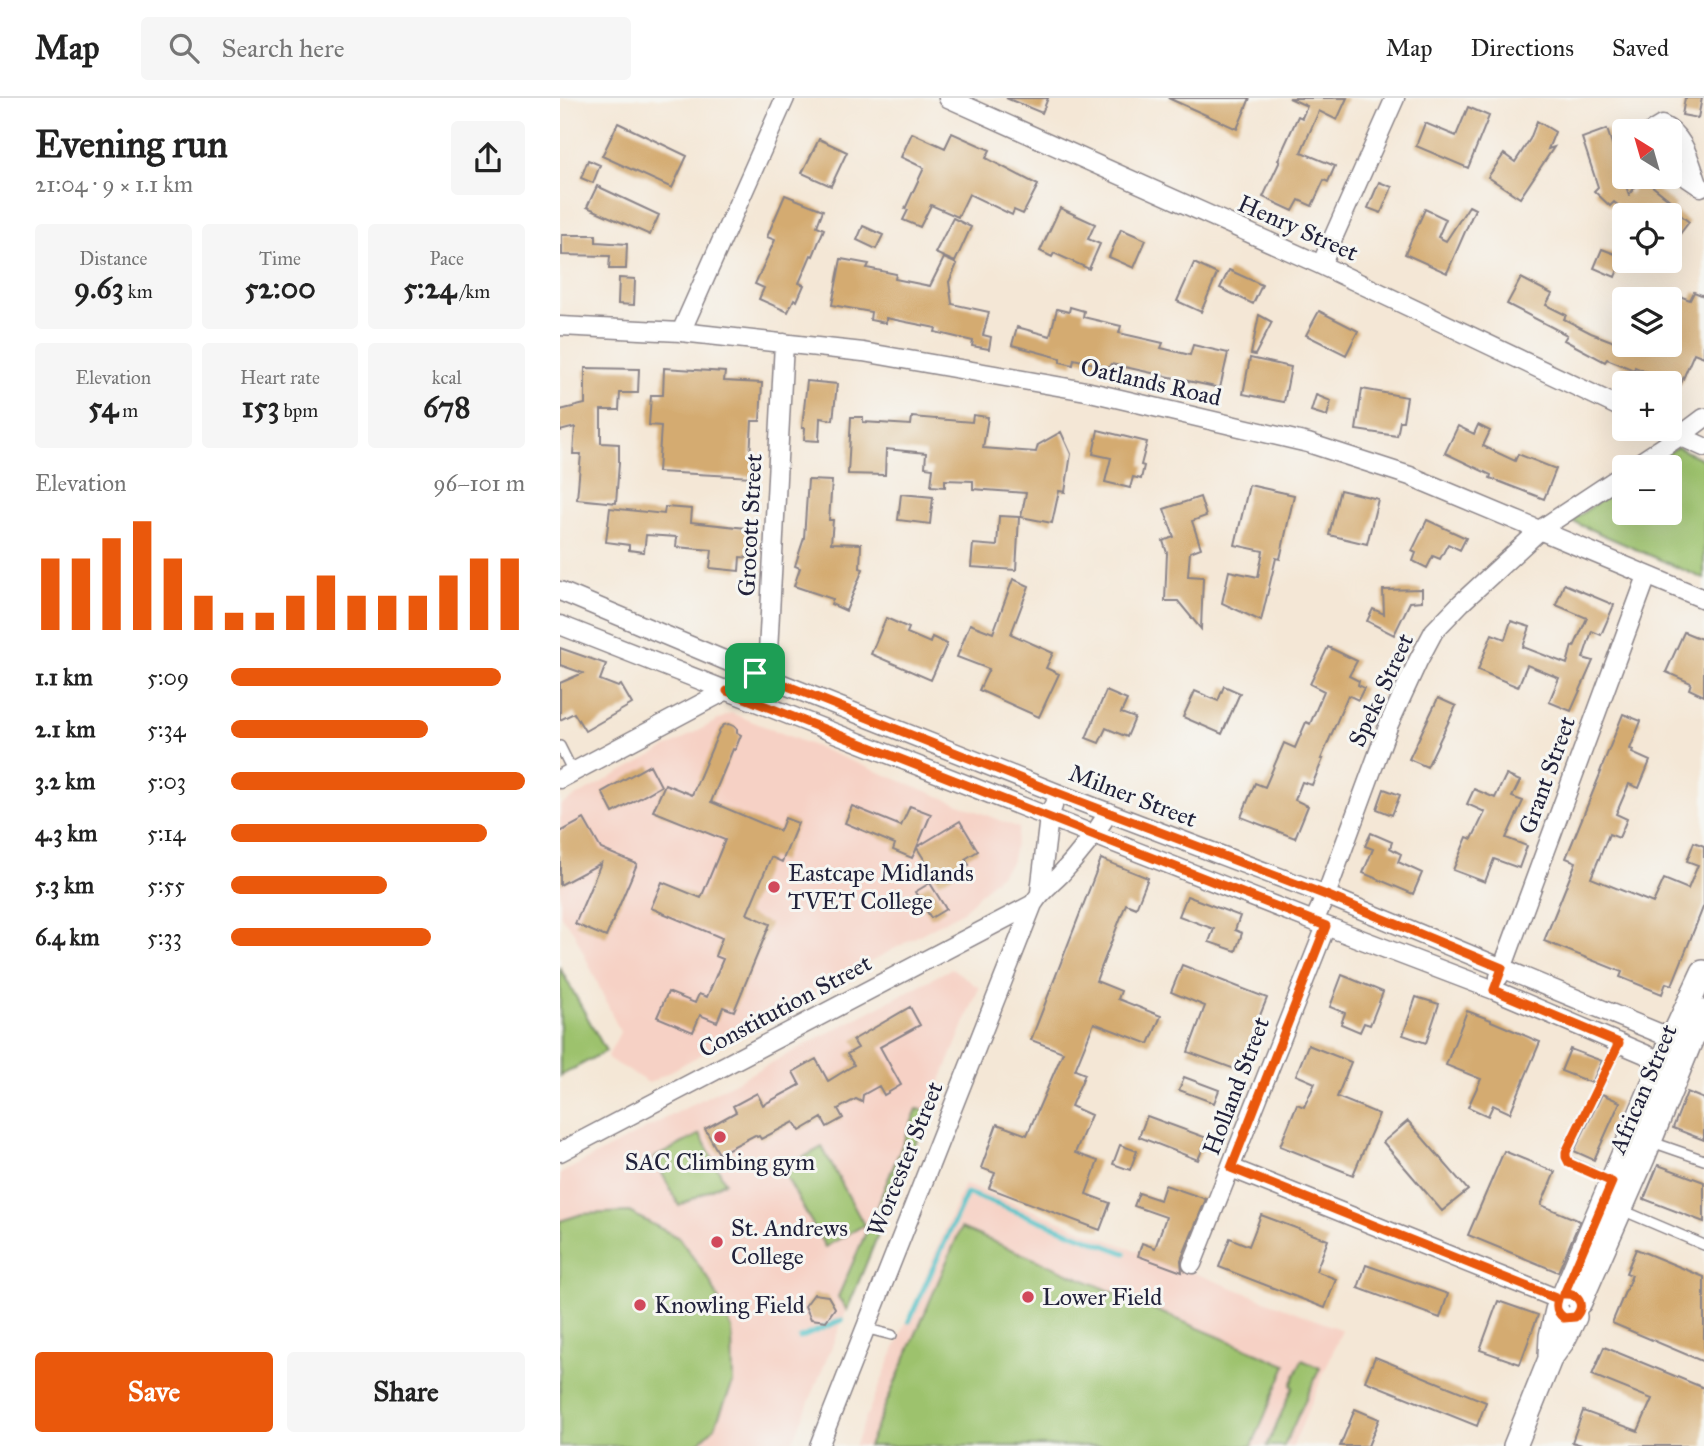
<!DOCTYPE html>
<meta charset="utf-8">
<style>
body{margin:0;font-family:"IM FELL Great Primer",serif;background:#f6f6f6;color:#222;height:100vh;display:flex;flex-direction:column;font-size:26px;white-space:nowrap}
*{box-sizing:border-box;margin:0}
p{font-size:23px;color:#767676}
.icon{flex:none;width:38px;height:38px;fill:none;stroke:currentColor;stroke-width:2;stroke-linecap:round;stroke-linejoin:round}
.map{position:relative;flex:1;overflow:hidden}
.side{display:flex;flex-direction:column;background:#fff;width:560px}
.side>*{flex:none}
.needle{width:46px;rotate:323deg}
.tools{position:absolute;left:1052px;top:21px;display:grid;gap:14px}
.tools a{display:grid;place-items:center;width:70px;height:70px;border-radius:7px;background:#fff;box-shadow:0 7px 28px #0002;font-size:35px}
.pin{position:absolute;display:grid;place-items:center;width:60px;height:60px;color:#fff;margin:-30px;border-radius:14px;box-shadow:0 4px 10px #0006}
.round{display:grid;place-items:center;flex:none;width:74px;height:74px;border-radius:7px;background:#f6f6f6}
.head{display:flex;align-items:center;justify-content:space-between;height:119px;padding:0 35px}
h1{font-size:38px;font-weight:700;line-height:52px}
.figures{display:grid;grid-template-columns:repeat(3,1fr);gap:10px;height:119px;padding:7px 35px}
.figures div{display:grid;align-content:center;border-radius:7px;background:#f6f6f6;text-align:center}
.figures b{font-size:30px;font-weight:700}
.figures small{font-size:19px;font-weight:400}
.figures p{font-size:19px}
.chart{height:196px;padding:14px 35px}
.chart p{display:flex;justify-content:space-between}
.chart svg{width:100%;height:126px;margin-top:7px;stroke:#ea580c;stroke-width:6}
.action{display:flex;gap:14px;margin-top:auto;padding:14px 35px}
.action a{flex:1;height:80px;border-radius:7px;background:#ea580c;color:#fff;font-size:28px;font-weight:700;line-height:80px;text-align:center}
.action a+a{background:#f6f6f6;color:#222}
ul{padding:0 35px;list-style:none;font-size:23px}
li{display:grid;grid-template-columns:112px 84px 1fr;align-items:center;height:52px}
li i{height:18px;border-radius:9px;background:#ea580c}
header{display:flex;align-items:center;gap:42px;box-sizing:border-box;height:98px;padding:0 35px;background:#fff;border-bottom:2px solid #e0e0e0}
header strong{font-size:33px}
nav{display:flex;gap:38px;margin-inline-start:auto;font-size:24px}
.search{width:490px;height:63px;background:#f6f6f6;display:flex;align-items:center;gap:18px;box-sizing:border-box;padding:0 24px;border-radius:7px;color:#767676;font-size:26px}
main{display:flex;flex:1;min-height:0}
.map>svg:first-child{display:block}
.built{fill:#f6d1c5}
.green{fill:#9dc26d;stroke:#607254;stroke-width:2}
.lines{fill:none;stroke-linecap:round;stroke-linejoin:round}
.stream{stroke:#53c2c7;stroke-width:5}
.building{fill:#d4ab71}
.service-casing{stroke:#8b8488;stroke-width:12}
.minor-casing{stroke:#8b8488;stroke-width:21}
.tertiary-casing{stroke:#8b8488;stroke-width:26}
.service{stroke:#fff;stroke-width:9}
.minor{stroke:#fff;stroke-width:18}
.tertiary{stroke:#fff;stroke-width:23}
.route-casing{stroke:#fff;stroke-width:14}
.route{stroke:#ea580c;stroke-width:9}
.poi-dot{fill:#d1495b;stroke:#f6f6f2;stroke-width:2.5}
.labels{text-anchor:middle;stroke-width:6;stroke-linejoin:round;paint-order:stroke}
.street-label{font-size:24px;fill:#22223b;stroke:#f6f6f2}
.poi-label{font-size:24px;fill:#22223b;stroke:#f6f6f2;text-anchor:start}
</style>
<header>
<strong>Map</strong>
<div class="search"><svg class="icon" aria-label="search" viewBox="0 0 24 24"><circle cx="10" cy="10" r="6"/><path d="M15 15l6 6"/></svg>Search here</div>
<nav><a>Map</a><a>Directions</a><a>Saved</a></nav>
</header>
<main>
<section class="side">
<div class="head"><div><h1>Evening run</h1><p>21:04 · 9 × 1.1 km</p></div><a class="round"><svg class="icon" aria-label="share" viewBox="0 0 24 24"><path d="M12 15V3M7 8l5-5 5 5M5 13v7h14v-7"/></svg></a></div>
<div class="figures">
<div><p>Distance</p><b>9.63<small> km</small></b></div>
<div><p>Time</p><b>52:00</b></div>
<div><p>Pace</p><b>5:24<small> /km</small></b></div>
</div>
<div class="figures">
<div><p>Elevation</p><b>54<small> m</small></b></div>
<div><p>Heart rate</p><b>153<small> bpm</small></b></div>
<div><p>kcal</p><b>678</b></div>
</div>
<div class="chart"><p><span>Elevation</span>96–101 m</p>
<svg viewBox="0 0 160 44" preserveAspectRatio="none"><path d="M5 44V19M15 44V19M25 44V12M35 44V6M45 44V19M55 44V32M65 44V38M75 44V38M85 44V32M95 44V25M105 44V32M115 44V32M125 44V32M135 44V25M145 44V19M155 44V19"/></svg>
</div>
<ul>
<li><b>1.1 km</b>5:09<i style="width:92%"></i></li>
<li><b>2.1 km</b>5:34<i style="width:67%"></i></li>
<li><b>3.2 km</b>5:03<i style="width:100%"></i></li>
<li><b>4.3 km</b>5:14<i style="width:87%"></i></li>
<li><b>5.3 km</b>5:55<i style="width:53%"></i></li>
<li><b>6.4 km</b>5:33<i style="width:68%"></i></li>
</ul>
<div class="action"><a>Save</a><a>Share</a></div>
</section>
<div class="map">
<svg width="1144" height="1348" viewBox="0 0 1144 1348">
<rect width="100%" height="100%" fill="#f6f6f2"/>
<filter id="ink" filterUnits="userSpaceOnUse"><feTurbulence type="fractalNoise" baseFrequency=".0143" numOctaves="2"/><feDisplacementMap in="SourceGraphic" scale="14" xChannelSelector="R" yChannelSelector="G"/><feConvolveMatrix kernelMatrix="1 2 1 2 8 2 1 2 1" color-interpolation-filters="sRGB"/></filter>
<filter id="wash" filterUnits="userSpaceOnUse"><feTurbulence type="fractalNoise" baseFrequency=".00686" numOctaves="4" result="noise"/><feDisplacementMap in="SourceGraphic" scale="28" xChannelSelector="R" yChannelSelector="G"/><feGaussianBlur stdDeviation="1.57" result="paint"/><feColorMatrix in="noise" values="0 0 0 0 0 0 0 0 0 0 0 0 0 0 0 0 0 1.4 0 .05"/><feComposite in="paint" operator="in"/></filter>
<g filter="url(#wash)">
<rect width="100%" height="100%" fill="#f4e7d6"/>
<path class="built" d="M171,615L459,730L451,765L403,813L89,985L47,960L60,934L13,832L0,817V707Z
M392,870L419,890L231,1348H0V1076Z
M404,1086L782,1232L733,1348H294Z"/>
<path class="green" d="M1117,349L1144,362V481L1011,423L1064,386V415H1110V369H1088Z
M0,870L46,953L0,978Z
M357,1011L369,1013L287,1212L278,1199L313,1118Z
M140,1036L165,1084L119,1108L94,1060Z
M262,1049L304,1127L265,1149L222,1071Z
M69,1114L119,1140L150,1183L172,1231L173,1285L154,1330L135,1348H0V1123L22,1116Z
M401,1130L726,1267L692,1348H308Z
M742,1262L760,1270L724,1348H707L733,1289L731,1287Z"/>
<g class="lines">
<path class="stream" d="M349,1223L407,1095L565,1155
M240,1240L282,1222"/>
</g>
<g id="blocks">
<path class="building" d="M446,0H488L482,15Z
M608,0H690L677,31Z
M729,0H787L777,22L759,13L741,54L775,68L768,84L764,82L752,108L739,102L733,113L703,99L720,63L718,62L738,18L742,20L747,8Z
M1125,0H1142L1138,20L1122,17Z
M908,9L929,18L908,70L856,48L865,25L896,38Z
M977,23L995,34L988,51L994,49L960,100L928,79L944,56L955,64L970,41Z
M58,25L127,58L112,90L42,58Z
M1047,31L1069,97L1082,80L1116,107L1113,111L1129,124L1110,149V115L1108,117H1094L1083,109L1077,117H1071L1054,104L1050,108L1034,93L1038,89L1022,40Z
M352,35L385,50L392,35L430,52L426,60L478,87L463,116L454,112L452,117L409,96L398,119L371,107L360,129L343,122L348,112L345,111L364,70L341,59Z
M259,41L287,54L271,88L242,75Z
M28,62L40,67L33,85L21,80Z
M819,84L832,89L821,115L808,110Z
M37,88L99,117L90,137L27,109Z
M225,97L263,112L257,128L264,131L253,158L251,157L239,185L244,187L237,203L234,201L228,214L199,201L204,190L195,186L215,142L207,139Z
M909,108L915,111L887,175L845,156L865,111L886,121L878,139L886,143Z
M500,110L535,126L528,141L540,146L529,171L494,155L492,159L480,153Z
M393,120L411,129L395,164L375,155Z
M303,128L323,137L316,151L297,142Z
M561,131L586,142L574,170L549,159Z
M2,137H36V144L67,146L66,171H49L50,158L2,157Z
M1042,151L1063,159L1055,179L1034,170Z
M384,160L397,166L389,184L392,206L429,214L423,237L431,239L429,251L412,248L413,243L375,234L376,230L326,220V225L310,222L311,214L272,207L281,161L309,166L307,170L336,176L335,181L370,188Z
M634,165L657,176L641,214L617,203Z
M669,172L702,187L693,206L660,190Z
M59,180L75,181L74,207L58,206Z
M961,180L992,196L986,207L1006,217L1004,221L1031,235L1062,247H1110V208L1114,196L1130,202L1134,194L1144,198V259L1134,255L1120,288L1075,269L1074,272L1047,261L1045,264L1004,242L1007,237L947,206Z
M510,209L524,213L523,219L561,228L559,235L603,245L601,250L630,257L633,247L668,255L660,290L551,266L550,270L514,261L513,267L500,264V260L452,247L457,229L490,238L497,211L509,214Z
M759,213L798,233L786,257L746,237Z
M699,217L712,224L695,257L691,256Z
M690,260L731,269L724,304L683,296Z
M25,270L79,271L78,295H60L59,312H41V345L59,346V365L56,405L17,401L21,356H13L15,329L0,333V312L25,306Z
M104,270L165,274L164,283L202,285L200,323H192L190,359L194,360L193,379L98,374L101,328L89,327L91,297H103Z
M247,283L277,286L273,322L260,320L259,343L244,342L245,330H242Z
M802,291L847,299L843,323H840L837,338L796,332Z
M756,297L771,303L767,318L751,313Z
M413,317L428,319L423,350L476,354L478,347L501,334L511,356L505,394L499,393L492,425L461,419L466,395L413,391V383L385,382V389L371,388L373,370L365,369L366,355L326,351L325,377L288,376L291,319H303V324L351,327L352,319L412,324Z
M918,327L930,333L923,348L955,363L958,356L996,371L984,401L930,380L931,377L885,355L898,328L914,336Z
M538,332L587,344L581,367L584,368L581,381L573,379L570,390L545,384L551,360L533,356Z
M248,382L272,383L269,422H273L271,445L301,446L300,470L303,471L286,513L271,506L273,501L234,488L240,470L235,468L244,440Z
M689,387L734,397L720,461L716,460L701,523L662,505L669,473L698,479L703,453L675,447Z
M780,392L818,401L807,446L769,437Z
M341,396L373,399L370,426L338,422Z
M640,399L646,418L632,423L641,450L630,454L628,478L643,479L641,531L618,503H605L607,455L603,443L614,439L604,411Z
M105,409L132,411L131,424L195,431L192,460L180,459L179,473L150,470L152,452L116,449L117,439L86,437L84,454L69,452V447L46,444L50,410L104,416Z
M439,418L459,419L456,472L411,469L413,446L437,448Z
M867,422L906,440L900,452L888,446L880,461L873,458L867,470L853,463L856,455L852,453Z
M453,481L469,488L451,536L493,555L486,570L499,576L479,619L419,592L429,571L397,559L410,526L433,535Z
M1004,486L1054,507L1041,537L1032,533L1023,560L1033,563L1011,613L989,604L999,580L967,567L958,589L918,572L932,536L945,541L951,523L970,529L963,549L1007,566L1012,548L1014,549L1027,520L996,507Z
M862,491V503L850,504L834,537L807,523L813,511L824,516L823,492Z
M326,520L349,530L347,535L370,545L372,539L387,546L371,582L311,556Z
M1124,534L1144,542V598L1129,591L1131,585L1106,574Z
M768,549L797,563L789,578L799,583L798,587L804,590L798,602L788,597L761,661H763L752,687L742,684L735,702L748,708L735,740L681,719L695,685L705,689L724,645L735,650L746,624L750,626L764,593L750,586Z
M0,550L46,566L40,582L58,589L61,587L72,606L25,633L14,615L0,622V585L23,575L0,567Z
M664,588L680,595L662,636L623,619L635,593L658,603Z
M546,593L567,602L561,615L575,620L567,639L546,630L539,645L526,640Z
M878,600L896,608L867,669L849,661Z
M1063,616L1081,623L1070,651L1073,652L1072,655L1090,663L1079,690L1069,686L1056,716L1067,721L1059,740L1049,736L1031,780L1093,805L1104,781L1128,791L1138,767L1127,763L1134,744L1144,748V807L1112,887L1106,885L1102,896L1060,879L1062,874L984,843L1016,764L1006,760L1041,674H1040Z
M169,626L174,628L177,631V635L181,637L175,652L173,651L151,704L220,733L225,720L238,725L222,764L211,759L187,816L210,826L174,913L163,909L157,924L140,917L133,934L97,919L108,894L135,905L139,896L147,899L163,861L155,858L162,840L91,810L102,784L141,800L165,742L93,713L105,686L132,697L160,631L164,627Z
M90,667L101,688L53,715L42,694Z
M946,677L960,683L952,699L963,703L946,740L967,748L959,770L934,761L925,784L893,772L907,739L912,741L925,714L907,706L914,691L935,700Z
M824,691L840,697L832,717L817,711Z
M292,708L341,728L350,708L371,716L357,749L400,723L418,753L405,761L409,767L379,785L357,750L352,760L333,752L335,746L285,725Z
M24,721L41,751L77,766L46,839L15,826L41,765L0,787V734Z
M811,735L832,744L830,750L841,756L838,764L862,775L853,796L803,775L813,751L805,748Z
M541,761L588,780L576,810L566,806L536,883L561,893L558,901L601,918L589,946L534,925L515,972L525,976L511,1008L531,1017L515,1055L538,1063L526,1096L550,1105L540,1132L429,1090L435,1075L421,1070L437,1026L467,1037L503,954L471,942Z
M370,785L386,811L371,820L355,794Z
M627,798L680,818L675,832L682,835L676,853L649,844L654,831L619,818Z
M622,867L707,900L688,947L692,948L683,974L628,954L645,908L611,894Z
M782,877L823,894L810,927L804,925L800,934L781,926L785,915L770,909Z
M856,899L879,906L866,945L843,937Z
M350,909L360,927L320,949L341,987L324,997L319,988L303,997L302,1004L296,1001L278,1011L283,1020L267,1029L262,1020L240,1033L234,1024L201,1041L199,1038L197,1039L195,1037L159,1056L145,1031L176,1014L173,1008L197,995L203,1007L240,987L233,974L256,961L268,983L294,967L287,956L298,950L293,942Z
M907,913L931,922V923L980,944L950,1015L933,1007L928,1018L908,1009L921,981L886,967Z
M748,947L791,964L777,999L819,1016L793,1077L720,1048L737,1006L744,1009L755,985L736,977Z
M1010,951L1042,963L1032,985L1001,973Z
M624,979L659,992L654,1005L619,992Z
M1127,994L1144,1001V1042L1113,1030Z
M1042,996L1060,1004L1034,1062L1014,1053Z
M587,1018L647,1040L638,1062L579,1039Z
M848,1023L908,1092L882,1113L823,1044Z
M560,1047L577,1053L570,1072L553,1066Z
M944,1053L995,1074L981,1107L1020,1123L998,1174L908,1137Z
M1098,1067L1144,1084V1124L1084,1101Z
M605,1087L646,1101L621,1162L622,1174L578,1158L582,1145L595,1150L606,1119L574,1108L579,1095L600,1102Z
M701,1117L768,1142L756,1173L776,1181L765,1210L659,1169L670,1140L689,1148Z
M1076,1151L1144,1179V1264L1052,1225L1072,1177L1066,1175Z
M806,1167L888,1196L880,1220L798,1190Z
M254,1196L268,1198L275,1210L266,1223L251,1221L245,1208Z
M938,1203L978,1217L960,1266L920,1252Z
M1044,1249L1144,1290V1348H1025L1012,1344L1023,1313L1078,1333L1092,1301L1032,1277Z
M815,1259L926,1304L917,1328L805,1283Z
M795,1311L819,1321L808,1348H780Z"/>
</g>
</g>
<g filter="url(#ink)">
<use href="#blocks" fill-opacity="0" stroke="#8b8488" stroke-width="2"/>
<g class="lines">
<g class="service-casing">
<path id="service" d="M0,648L13,674
M1092,1044L1144,1062
M1050,1083L1009,1064L1006,1059V1054L1059,945
M1062,1112L1144,1147
M304,1230L332,1237"/>
</g>
<g class="minor-casing">
<path id="minor" d="M388,0L761,167L1064,311
M1092,33L1102,27C1125,38 1130,64 1138,86
M1110,68L1141,89
M761,167L835,0
M0,228L121,234L303,254L526,293L748,345L850,378L1144,501
M121,234L225,0
M1104,331L1144,349
M1073,369L1120,338L1144,320
M0,493L195,575L497,695L766,797L1123,945
M0,527L766,828L934,892L1113,968
M0,681L167,592L195,575L204,564L208,554L224,245
M480,794L489,719L493,708
M754,823L766,797L829,626L858,563L874,533L901,505L981,431L1064,376
M939,879L1087,478
M0,1054L473,806
M671,1070L998,1201
M632,1166L766,828
M259,1348L473,806C481,793 490,787 500,777C518,758 535,736 549,714"/>
</g>
<g class="tertiary-casing">
<path id="tertiary" d="M1004,1196L1112,941L1143,874
M1020,1204L1083,1060L1129,947L1144,914
M990,1258L991,1238L997,1212
M955,1348L990,1261L1003,1243L1015,1219"/>
</g>
<use href="#service" class="service"/>
<use href="#minor" class="minor"/>
<use href="#tertiary" class="tertiary"/>
</g>
</g>
<g class="lines" filter="url(#ink)">
<g class="route-casing">
<path id="route" d="M195,575L497,695L766,797L942,870L934,892L1059,945L1006,1054V1059L1009,1065L1052,1084L1004,1196C1019,1195 1026,1208 1015,1219L1004,1220C997,1215 995,1210 998,1201L671,1070L766,828L167,593Z"/>
</g>
<use href="#route" class="route"/>
</g>
<g class="poi-dot">
<circle cx="214" cy="789" r="7"/>
<circle cx="160" cy="1039" r="7"/>
<circle cx="157" cy="1144" r="7"/>
<circle cx="468" cy="1199" r="7"/>
<circle cx="80" cy="1207" r="7"/>
</g>
<g class="labels">
<g class="street-label">
<text transform="translate(738 130) rotate(24)" y="8">Henry Street</text>
<text transform="translate(591 284) rotate(13)" y="8">Oatlands Road</text>
<text transform="translate(190 427) rotate(-87)" y="8">Grocott Street</text>
<text transform="translate(821 592) rotate(-65)" y="8">Speke Street</text>
<text transform="translate(987 677) rotate(-70)" y="8">Grant Street</text>
<text transform="translate(573 698) rotate(21)" y="8">Milner Street</text>
<text transform="translate(225 908) rotate(-28)" y="8">Constitution Street</text>
<text transform="translate(676 988) rotate(-69)" y="8">Holland Street</text>
<text transform="translate(1083 991) rotate(-67)" y="8">African Street</text>
<text transform="translate(345 1061) rotate(-68)" y="8">Worcester Street</text>
</g>
<g class="poi-label">
<text x="228" y="783">Eastcape Midlands<tspan x="228" dy="28">TVET College</tspan></text>
<text x="160" y="1072" text-anchor="middle">SAC Climbing gym</text>
<text x="171" y="1138">St. Andrews<tspan x="171" dy="28">College</tspan></text>
<text x="482" y="1207">Lower Field</text>
<text x="94" y="1215">Knowling Field</text>
</g>
</g>
</svg>
<div class="tools">
<a><svg class="needle" viewBox="-14 -14 28 28"><path d="M0-13l5 13h-10z" fill="#e53935"/><path d="M0 13l5-13h-10z" fill="#767676"/></svg></a>
<a><svg class="icon" aria-label="locate" viewBox="0 0 24 24"><circle cx="12" cy="12" r="6"/><path d="M12 2v4M12 18v4M2 12h4M18 12h4"/></svg></a>
<a><svg class="icon" aria-label="layers" viewBox="0 0 24 24"><path d="M12 4l9 5-9 5-9-5zM3 14l9 5 9-5"/></svg></a>
<a>+</a>
<a>−</a>
</div>
<div class="pin" style="left:195px;top:575px;background:#1e9e55"><svg class="icon" aria-label="arrive" viewBox="0 0 24 24"><path d="M6 21V4h12l-3 4 3 4H6"/></svg></div>
</div>
</main>
